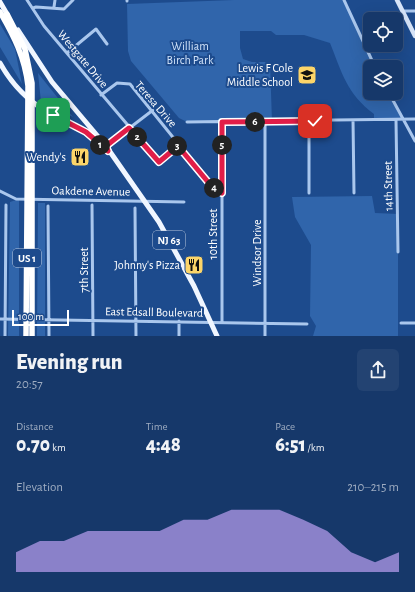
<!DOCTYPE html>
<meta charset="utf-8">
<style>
body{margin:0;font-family:"Alegreya Sans",sans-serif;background:#234372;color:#f1f3f6;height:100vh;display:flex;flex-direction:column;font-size:15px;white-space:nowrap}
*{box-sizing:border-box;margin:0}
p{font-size:13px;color:#9eacc1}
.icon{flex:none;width:22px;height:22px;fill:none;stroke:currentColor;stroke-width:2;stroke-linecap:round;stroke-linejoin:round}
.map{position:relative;height:336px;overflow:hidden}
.side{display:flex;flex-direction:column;background:#16386a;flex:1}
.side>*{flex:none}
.controls{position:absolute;left:363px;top:12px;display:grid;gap:8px}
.controls a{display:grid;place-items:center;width:40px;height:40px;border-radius:6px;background:#16386a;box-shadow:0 4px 16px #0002,0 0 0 1px #35527e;font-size:20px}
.scale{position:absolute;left:12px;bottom:10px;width:57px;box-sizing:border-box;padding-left:4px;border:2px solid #fff;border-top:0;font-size:11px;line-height:14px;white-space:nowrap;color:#fff;-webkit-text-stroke:3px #1d4b8d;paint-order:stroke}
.pin{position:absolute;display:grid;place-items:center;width:34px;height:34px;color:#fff;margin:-17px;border-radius:8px;box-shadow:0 2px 6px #0006}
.km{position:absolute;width:20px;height:20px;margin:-10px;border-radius:50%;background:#222;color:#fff;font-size:11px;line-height:20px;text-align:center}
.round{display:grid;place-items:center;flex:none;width:42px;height:42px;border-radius:6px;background:#234372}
.head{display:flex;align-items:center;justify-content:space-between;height:68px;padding:0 16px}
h1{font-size:22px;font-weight:800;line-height:30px}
.metrics{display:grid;grid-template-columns:repeat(3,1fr);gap:6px;height:68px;padding:4px 16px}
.metrics div{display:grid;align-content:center}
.metrics b{font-size:20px;font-weight:800}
.metrics small{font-size:11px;font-weight:400}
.metrics p{font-size:11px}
.chart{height:112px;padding:8px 16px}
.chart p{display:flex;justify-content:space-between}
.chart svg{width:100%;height:72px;margin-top:4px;fill:#bca0f2;opacity:.7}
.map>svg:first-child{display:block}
.green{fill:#3065ab}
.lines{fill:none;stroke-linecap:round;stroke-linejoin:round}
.minor{stroke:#aac7ed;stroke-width:3}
.secondary{stroke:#d7e5f9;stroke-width:4.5}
.primary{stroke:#f0f6ff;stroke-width:5}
.trunk{stroke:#f8faff;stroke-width:5}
.motorway{stroke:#fff;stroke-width:5.5}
.route-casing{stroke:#fff;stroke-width:8}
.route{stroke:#e11d48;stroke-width:5}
.labels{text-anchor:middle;stroke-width:4;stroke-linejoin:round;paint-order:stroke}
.shield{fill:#1d4b8d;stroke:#bbc9dd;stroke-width:1}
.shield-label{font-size:11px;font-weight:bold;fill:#fff}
.park-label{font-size:12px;fill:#d0e2f9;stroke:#1d4b8d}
.street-label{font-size:12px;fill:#fff;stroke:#1d4b8d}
.poi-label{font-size:12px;fill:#fff;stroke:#1d4b8d;text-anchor:end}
</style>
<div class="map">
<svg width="415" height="336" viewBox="0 0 415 336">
<rect width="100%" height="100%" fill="#1d4b8d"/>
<path class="green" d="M234,0H344L375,67H370V93H389L403,120H374V114C347,94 342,73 330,43L304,35H276L271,31H240V48L243,59L252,62H270L272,122H187L179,118L131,61L128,51L127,4Z
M0,24L15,49L22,84L0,47Z
M38,73L73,117L41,102Z
M372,196L375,213L398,214V336H313L316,326L310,316L311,245L295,217L292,197Z
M19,199V336H8L10,202Z
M38,203H45V336H37Z"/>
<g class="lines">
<path class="minor" d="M27,0L44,26L159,162L178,146
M127,0V1
M344,0L375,67
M54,7L55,0
M33,8L36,7L64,9L73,0
M403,11H415
M67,53L96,29L107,44
M389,93L415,141
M101,95L117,83L130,84L176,141L178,146L208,182L222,193
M353,120L354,193
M396,120L398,252
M187,122L415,119
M265,122V336
M106,146L153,110
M0,191L16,199L184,202
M309,193V121
M92,205L93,336
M48,206L49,336
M135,208L136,336
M0,319L307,324
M222,321V122
M401,323H415
M5,336L6,205
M179,336V321"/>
<path class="secondary" d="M397,0L415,36"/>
<path class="primary" d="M18,30L52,82L106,146L159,222L194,286L217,336
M0,63C11,83 27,100 47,112C69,124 86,129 104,148"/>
<path class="trunk" d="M0,2L7,14"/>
<path class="motorway" d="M0,12C14,36 25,58 28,86L26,336
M7,14L25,49L32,83V336"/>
</g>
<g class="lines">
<g class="route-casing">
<path id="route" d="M53,115L86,132L108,151L106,146L129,128L159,162L178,146L208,182L222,193V122L315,121"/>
</g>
<use href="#route" class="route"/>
</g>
<defs>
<g id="school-square" transform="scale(1)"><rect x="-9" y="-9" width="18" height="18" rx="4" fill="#fcd569" stroke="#1d4b8d"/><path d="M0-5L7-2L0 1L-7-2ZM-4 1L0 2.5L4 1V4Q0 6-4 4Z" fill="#111"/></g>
<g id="restaurant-square" transform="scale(1)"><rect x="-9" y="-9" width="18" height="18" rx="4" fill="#fcd569" stroke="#1d4b8d"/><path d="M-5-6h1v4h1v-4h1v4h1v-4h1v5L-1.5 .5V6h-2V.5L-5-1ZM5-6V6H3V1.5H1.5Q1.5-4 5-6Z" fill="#111"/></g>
</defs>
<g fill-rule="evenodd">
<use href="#school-square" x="307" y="75"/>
<use href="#restaurant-square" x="80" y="157"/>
<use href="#restaurant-square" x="194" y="265"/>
</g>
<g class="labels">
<g class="shield">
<rect x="153" y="231" width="32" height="18" rx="3"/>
<rect x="13" y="249" width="28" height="18" rx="3"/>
</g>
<g class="shield-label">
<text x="169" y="244">NJ 63</text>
<text x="27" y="262">US 1</text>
</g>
<g class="park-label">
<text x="190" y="50">William<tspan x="190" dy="14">Birch Park</tspan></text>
</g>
<g class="street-label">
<text transform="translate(83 59) rotate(50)" y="4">Westgate Drive</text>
<text transform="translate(156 104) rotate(49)" y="4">Teresa Drive</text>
<text transform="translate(388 186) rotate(-91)" y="4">14th Street</text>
<text transform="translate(91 191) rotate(1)" y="4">Oakdene Avenue</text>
<text transform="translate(213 234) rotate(-90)" y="4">10th Street</text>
<text transform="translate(257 253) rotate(-90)" y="4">Windsor Drive</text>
<text transform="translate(84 270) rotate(-90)" y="4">7th Street</text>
<text transform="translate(154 312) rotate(1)" y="4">East Edsall Boulevard</text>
</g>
<g class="poi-label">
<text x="293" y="72">Lewis F Cole<tspan x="293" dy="14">Middle School</tspan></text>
<text x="66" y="161">Wendy's</text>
<text x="180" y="269">Johnny's Pizza</text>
</g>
</g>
</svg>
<div class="controls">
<a><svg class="icon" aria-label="locate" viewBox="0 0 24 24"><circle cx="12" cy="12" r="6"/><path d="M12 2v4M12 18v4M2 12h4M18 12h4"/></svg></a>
<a><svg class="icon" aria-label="layers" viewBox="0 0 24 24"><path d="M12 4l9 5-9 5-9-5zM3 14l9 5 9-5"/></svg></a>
</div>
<div class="scale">100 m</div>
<div class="pin" style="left:53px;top:115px;background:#1e9e55"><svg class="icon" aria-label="arrive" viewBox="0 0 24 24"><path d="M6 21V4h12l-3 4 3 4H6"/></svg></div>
<div class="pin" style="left:315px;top:121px;background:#d93025"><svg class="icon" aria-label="check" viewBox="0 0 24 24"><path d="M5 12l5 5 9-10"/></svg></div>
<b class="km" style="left:100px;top:145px">1</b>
<b class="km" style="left:137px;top:137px">2</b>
<b class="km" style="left:177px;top:146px">3</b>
<b class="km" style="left:214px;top:188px">4</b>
<b class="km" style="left:222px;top:145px">5</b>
<b class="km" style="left:255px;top:122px">6</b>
</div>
<section class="side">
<div class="head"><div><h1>Evening run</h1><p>20:57</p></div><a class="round"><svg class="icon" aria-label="share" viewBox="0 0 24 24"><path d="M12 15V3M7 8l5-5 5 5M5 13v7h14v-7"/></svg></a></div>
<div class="metrics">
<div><p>Distance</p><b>0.70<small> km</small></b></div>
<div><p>Time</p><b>4:48</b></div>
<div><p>Pace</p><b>6:51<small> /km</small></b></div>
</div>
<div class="chart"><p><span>Elevation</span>210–215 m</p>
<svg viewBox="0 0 160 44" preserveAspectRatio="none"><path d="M0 44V32L10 25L20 25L30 19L40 19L50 19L60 19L70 12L80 12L90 6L100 6L110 6L120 12L130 19L140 32L150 38L160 32V44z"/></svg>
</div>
</section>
